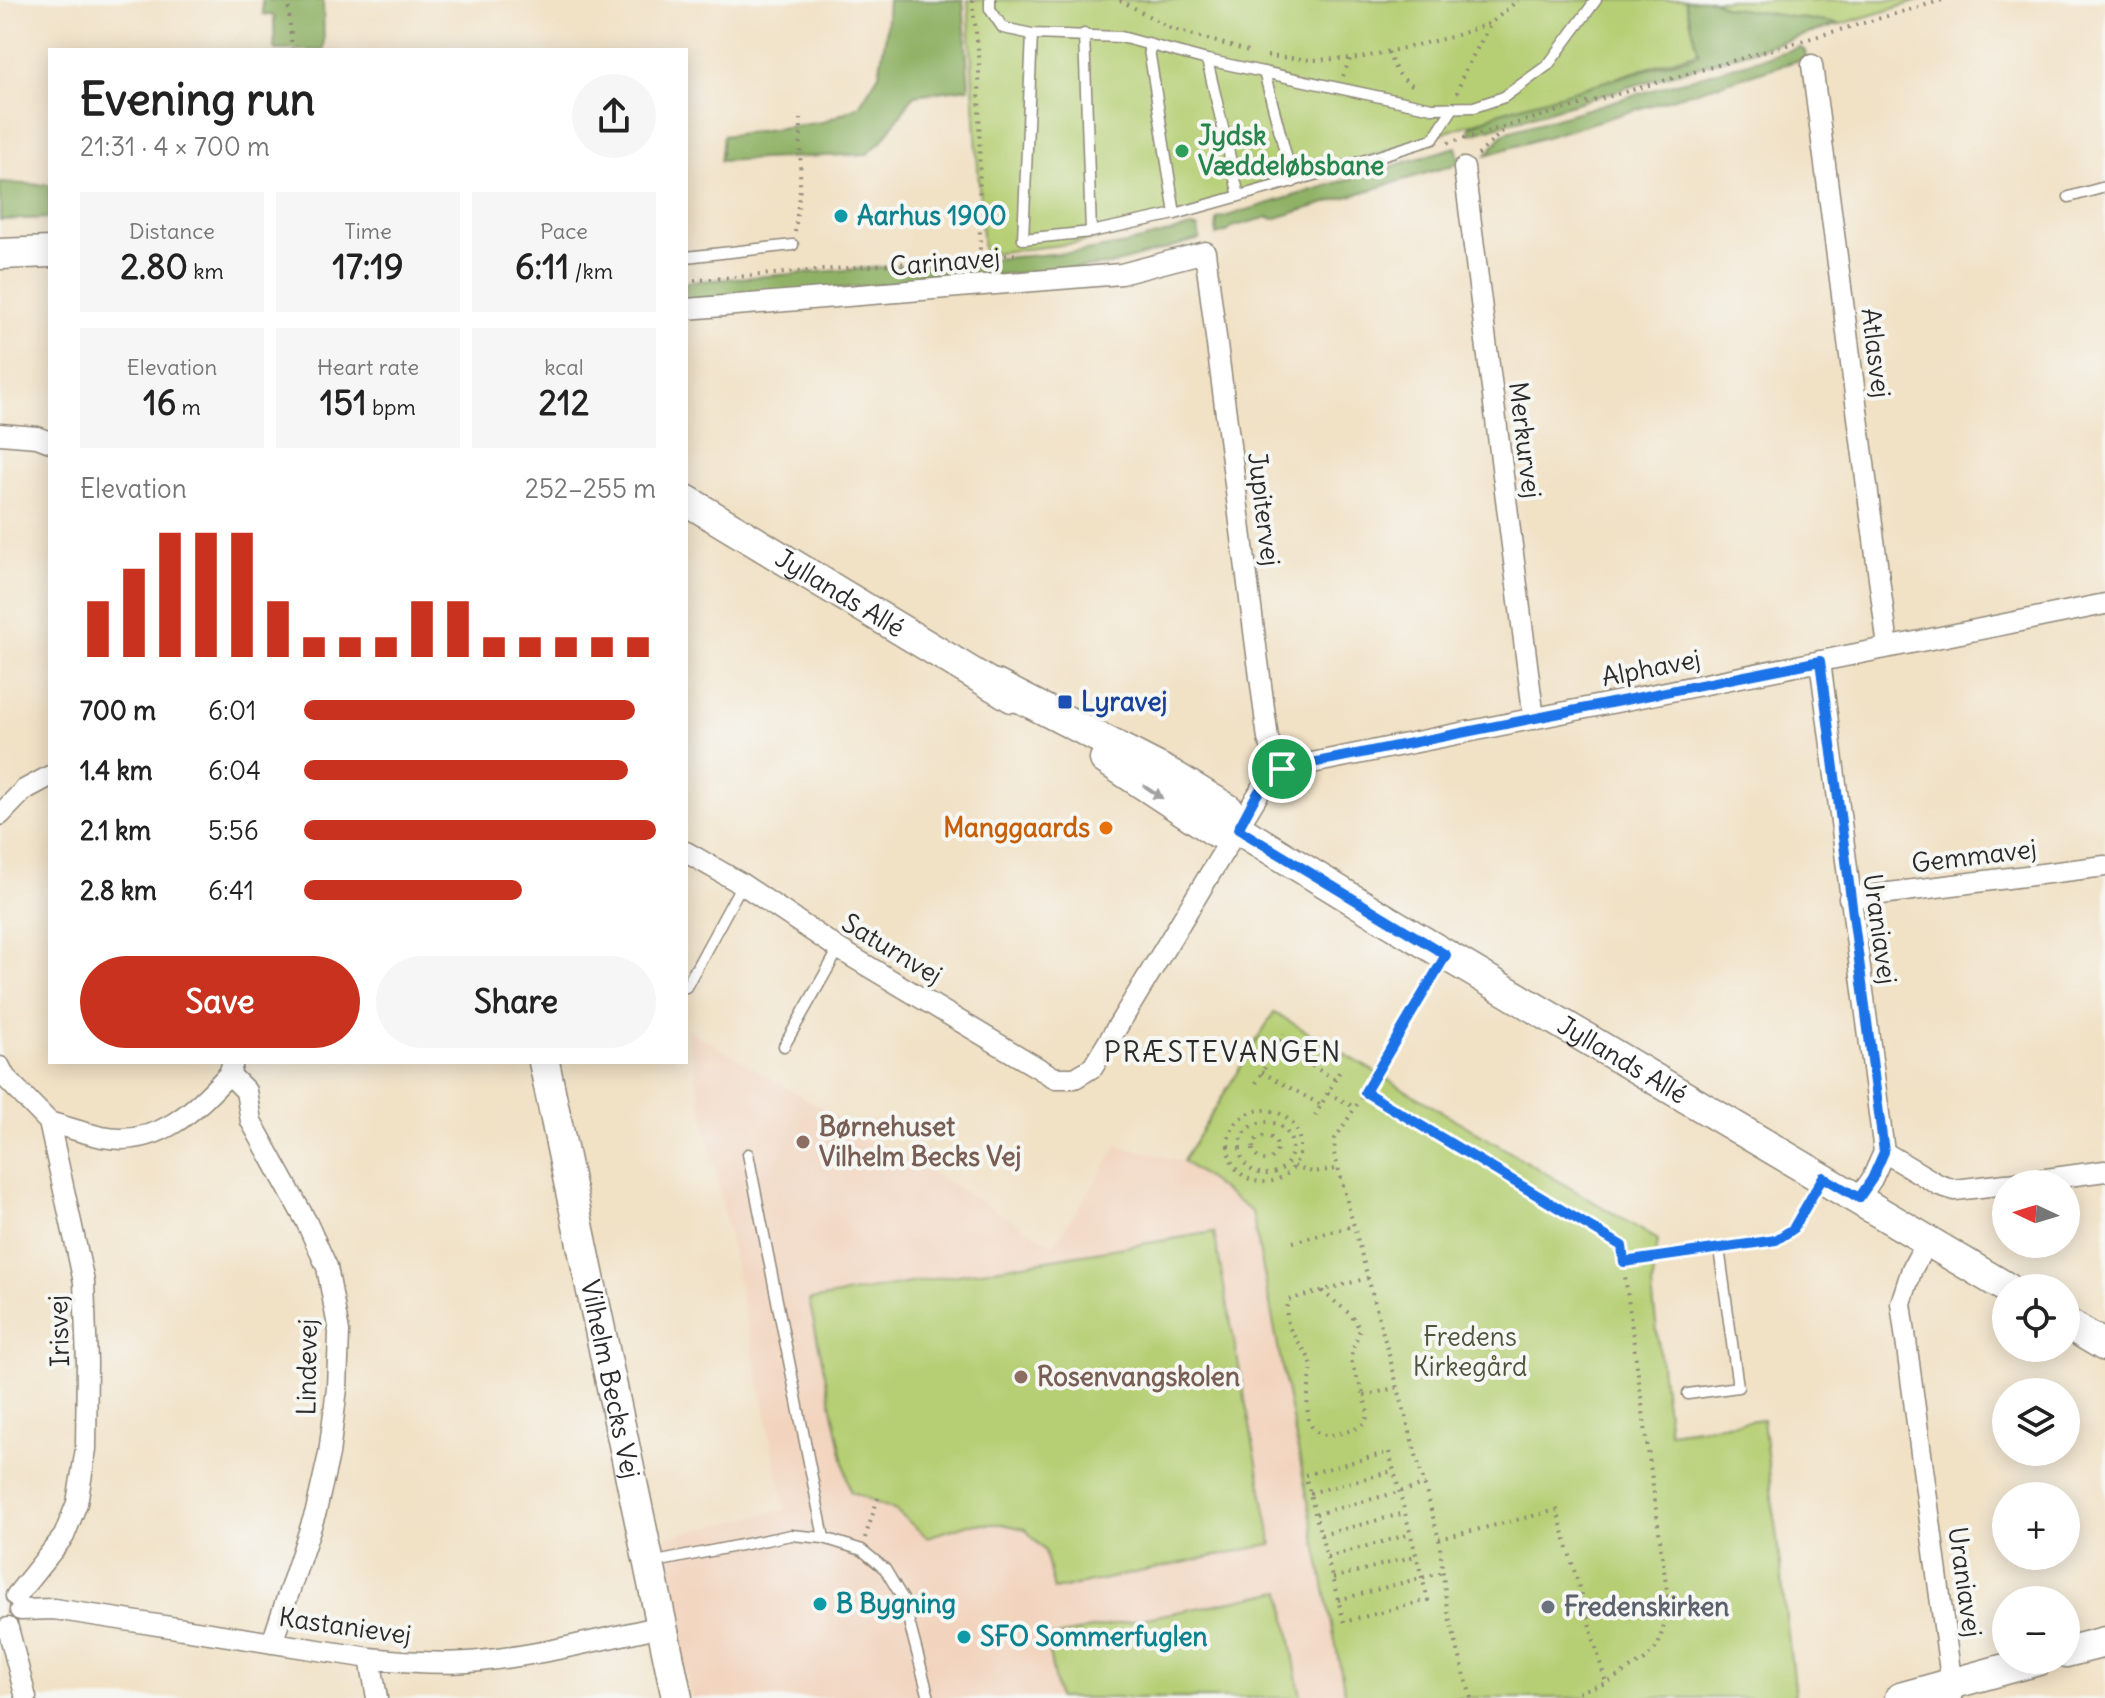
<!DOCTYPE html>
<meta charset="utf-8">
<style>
body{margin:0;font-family:Delius,sans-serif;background:#f6f6f6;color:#222;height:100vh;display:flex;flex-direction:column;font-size:30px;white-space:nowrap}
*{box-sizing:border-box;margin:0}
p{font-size:26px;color:#767676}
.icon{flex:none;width:44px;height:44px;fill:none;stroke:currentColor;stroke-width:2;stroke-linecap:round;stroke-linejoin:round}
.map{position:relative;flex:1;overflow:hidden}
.sheet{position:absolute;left:48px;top:48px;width:640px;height:1016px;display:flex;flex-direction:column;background:#fff;border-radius:0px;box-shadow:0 4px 20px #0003}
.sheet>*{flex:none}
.needle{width:52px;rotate:274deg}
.controls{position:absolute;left:1992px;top:1170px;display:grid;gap:16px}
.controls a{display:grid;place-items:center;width:88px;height:88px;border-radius:50%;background:#fff;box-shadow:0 4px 20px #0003;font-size:40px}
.pin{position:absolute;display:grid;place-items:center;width:68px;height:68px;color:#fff;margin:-34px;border:4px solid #fff;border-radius:50%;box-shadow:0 2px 8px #0007}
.round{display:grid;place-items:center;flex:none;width:84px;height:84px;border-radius:42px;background:#f6f6f6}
.head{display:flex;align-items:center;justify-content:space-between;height:136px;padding:0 32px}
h1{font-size:44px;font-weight:800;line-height:60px}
.figures{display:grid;grid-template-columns:repeat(3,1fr);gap:12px;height:136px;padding:8px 32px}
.figures div{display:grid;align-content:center;border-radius:0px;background:#f6f6f6;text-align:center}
.figures b{font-size:34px;font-weight:800}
.figures small{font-size:22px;font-weight:400}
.figures p{font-size:22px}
.chart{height:224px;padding:16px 32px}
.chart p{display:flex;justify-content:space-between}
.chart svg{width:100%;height:144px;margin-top:8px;stroke:#c8321e;stroke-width:6}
.button{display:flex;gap:16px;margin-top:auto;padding:16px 32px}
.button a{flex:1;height:92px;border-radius:48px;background:#c8321e;color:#fff;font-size:32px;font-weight:800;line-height:92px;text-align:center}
.button a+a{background:#f6f6f6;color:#222}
ul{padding:0 32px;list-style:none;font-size:26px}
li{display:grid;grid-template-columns:128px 96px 1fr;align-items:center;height:60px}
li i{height:20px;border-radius:10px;background:#c8321e}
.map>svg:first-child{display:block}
.built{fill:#f2d4be}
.green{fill:#b6cf74;stroke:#707d50;stroke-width:2}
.forest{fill:#90b266;stroke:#5e6e48;stroke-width:2}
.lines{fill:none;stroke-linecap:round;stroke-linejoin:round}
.lane-casing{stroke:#8e8678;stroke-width:13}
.street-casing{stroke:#8e8678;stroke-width:23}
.secondary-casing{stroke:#8e8678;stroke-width:33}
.path{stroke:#8e8678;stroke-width:4;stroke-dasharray:2 6;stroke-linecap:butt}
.lane{stroke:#fff;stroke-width:10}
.street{stroke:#fff;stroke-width:20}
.secondary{stroke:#fff;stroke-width:30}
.oneway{fill:#a0a0a0}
.route-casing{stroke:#fff;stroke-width:16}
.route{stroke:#1a73e8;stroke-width:10}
.leisure-dot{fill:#2e9e5b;stroke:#f6f6f2;stroke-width:3}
.culture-dot{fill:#0f9aa8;stroke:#f6f6f2;stroke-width:3}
.transit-dot{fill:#1a4fb4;stroke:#f6f6f2;stroke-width:3}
.food-dot{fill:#e8710a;stroke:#f6f6f2;stroke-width:3}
.education-dot{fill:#8d6e63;stroke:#f6f6f2;stroke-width:3}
.worship-dot{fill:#6b7280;stroke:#f6f6f2;stroke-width:3}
.labels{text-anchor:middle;stroke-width:8;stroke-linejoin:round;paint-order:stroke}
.leisure-label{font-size:26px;font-weight:bold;fill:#27864d;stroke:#f6f6f2;text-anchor:start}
.culture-label{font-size:26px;font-weight:bold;fill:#0d838f;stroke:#f6f6f2;text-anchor:start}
.street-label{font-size:26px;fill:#2b2b2b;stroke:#f6f6f2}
.transit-label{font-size:26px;font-weight:bold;fill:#164399;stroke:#f6f6f2;text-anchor:start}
.food-label{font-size:26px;font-weight:bold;fill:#c56008;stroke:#f6f6f2;text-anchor:end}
.education-label{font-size:26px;font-weight:bold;fill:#785e54;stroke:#f6f6f2;text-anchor:start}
.park-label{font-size:26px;fill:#4e543d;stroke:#f6f6f2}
.worship-label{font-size:26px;font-weight:bold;fill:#5b616d;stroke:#f6f6f2;text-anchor:start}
.neighbourhood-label{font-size:28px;letter-spacing:2px;fill:#2b2b2b;stroke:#f6f6f2}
</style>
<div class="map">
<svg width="2105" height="1698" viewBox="0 0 2105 1698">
<rect width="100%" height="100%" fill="#f6f6f2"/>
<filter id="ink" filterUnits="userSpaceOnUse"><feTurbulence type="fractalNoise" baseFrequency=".0125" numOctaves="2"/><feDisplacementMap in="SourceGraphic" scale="16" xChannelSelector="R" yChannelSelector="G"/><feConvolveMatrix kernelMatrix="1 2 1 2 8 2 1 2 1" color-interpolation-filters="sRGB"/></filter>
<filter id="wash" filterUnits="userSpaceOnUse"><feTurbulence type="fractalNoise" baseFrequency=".006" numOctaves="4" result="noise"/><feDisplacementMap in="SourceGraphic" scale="32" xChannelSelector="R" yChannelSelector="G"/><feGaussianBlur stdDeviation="1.8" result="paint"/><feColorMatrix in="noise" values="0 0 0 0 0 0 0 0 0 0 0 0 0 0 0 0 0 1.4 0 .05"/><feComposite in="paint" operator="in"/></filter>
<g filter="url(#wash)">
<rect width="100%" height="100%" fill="#f1e1c5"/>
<path class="built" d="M686,1028L1054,1245L1118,1146L1183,1161L1252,1212L1346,1698H691L658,1539L785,1509Z"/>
<path class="green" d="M968,0H1922L1707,64L1703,50L1188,214L1078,243L983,254Z
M1274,1012L1658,1240L1652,1289L1669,1432L1763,1419L1795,1695L1786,1698H1346L1252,1212L1183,1161Z
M1214,1232L1272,1544L1054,1590L1045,1551L1025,1529L1002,1524H970L927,1537L896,1511L850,1491L809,1300Z
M1282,1591L1301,1698H1058L1046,1638Z"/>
<path class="forest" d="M262,0H323L324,50H275L274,16L263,14Z
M888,0H963L969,88L914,95L883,140L867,154L720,161L723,136L823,122L859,106L879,74L886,34Z
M1685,0H1713L1726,7L1840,24L1472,134L1469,132L1470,127L1497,113L1699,54Z
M1800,47L1805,51L1806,58L1486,155L1504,133Z
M1456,147L1460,163L1273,219L1269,217L1231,227L1229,231L1216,235L1217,219Z
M0,183L50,185V218L0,220Z
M1191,227L1198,228L1200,239L1110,265L686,302V282L1080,252L1126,244Z"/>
</g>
<g filter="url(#ink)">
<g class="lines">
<g class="lane-casing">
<path id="lane" d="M990,0V9L1003,28L1032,34L1121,37L1207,60L1432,108L1474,107L1504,97L1548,65L1596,0
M1032,34L1023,239L1091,232L1175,214L1350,165L1433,139L1453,108
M1084,34L1091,232
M1148,43L1175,214
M1207,60L1239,196
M1264,72L1293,182
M2069,197L2105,187
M686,257L793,245
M686,987L742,884
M784,1046L839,949
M748,1154L824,1538
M1624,1262L1776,1240L1793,1229L1820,1181
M1688,1394L1738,1387L1719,1248
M651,1563L791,1535L824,1538L862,1550L885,1569L903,1599L929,1698"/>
</g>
<g class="street-casing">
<path id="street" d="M1812,65L1888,647
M1464,168L1534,719
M686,309L1121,274L1205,252L1268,739L1282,769
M0,434L37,437L50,442
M1820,661L1884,1152L1872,1179L1859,1198
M0,815L24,790L50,776
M686,852L742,884L839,949L1055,1078H1075L1093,1067L1265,783L1273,774L1282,769L2105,604
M1849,898L2105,866
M233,1062L229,1074L246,1091L251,1121L306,1221L327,1267L339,1332L337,1388L329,1454L316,1511L272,1643
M0,1067L5,1077L49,1122L84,1282L87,1363L86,1449L77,1503L64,1536L16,1596
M49,1122C66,1127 84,1133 102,1137C158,1148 194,1111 229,1074
M1884,1152L1939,1185L1955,1190L2006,1184
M2009,1184L2105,1171
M1927,1241L1912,1269L1901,1303L1953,1694
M20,1610L54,1609L370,1658C406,1662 443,1665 480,1661C542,1655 602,1639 662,1626
M8,1628L26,1698
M370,1658L377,1698"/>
</g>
<g class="secondary-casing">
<g id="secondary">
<path d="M0,254L50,252"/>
<path id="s1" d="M686,500L1012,697"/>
<path id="s2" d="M996,685L1172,775L1228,809L1238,829L1375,913L2007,1288"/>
<path d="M1105,759L1216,832L1238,829"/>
<path id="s3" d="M544,1062L677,1698"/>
<path d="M2066,1323L2105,1346"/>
<path d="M2066,1652L2105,1642"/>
<path d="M1900,1698L2038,1660"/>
</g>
</g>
<path class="path" d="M288,0L292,50
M972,0L979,56L980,257
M1120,0L1170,28L1251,52
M1388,52C1394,69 1400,79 1416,87
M1267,56L1313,60L1360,58L1451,37L1491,23L1518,0
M1343,76L1350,59
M1457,93L1463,74L1490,25
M1448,143L1943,0
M1478,155L1506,128
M795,232L800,188L801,119
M686,281L1019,254
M1277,1046L1335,1079
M1262,1072L1321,1105
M1256,1083L1284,1034
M1365,1092L1433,977
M1328,1093L1354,1107
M1228 1146a36 36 0 1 1 72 0a36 36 0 1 1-72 0Z
M1315,1116L1342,1067
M1240 1148a26 26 0 1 1 52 0a26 26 0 1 1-52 0Z
M1253 1148a12 12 0 1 1 24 0a12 12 0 1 1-24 0Z
M1294,1166L1312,1172L1338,1169
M1293,1242L1353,1226
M1368,1278L1288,1300C1281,1335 1303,1339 1312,1366C1310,1388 1294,1443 1337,1434C1347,1432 1358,1429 1366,1422L1368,1413L1364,1396L1398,1387
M1322,1291L1351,1315L1360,1329L1352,1352V1365L1364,1396
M1389,1452L1428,1600L1344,1622L1305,1475Z
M1310,1493L1393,1471
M1316,1514L1425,1485
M1321,1535L1405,1513
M865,1538L879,1495
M1439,1539L1557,1510L1606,1683
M1327,1557L1411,1534
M1333,1578L1415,1556
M1338,1600L1443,1572
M1471,1698L1447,1610L1439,1539L1334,1153L1335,1139L1365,1092L1622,1247
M1574,1698L1578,1692L1606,1683L1645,1660L1658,1646L1669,1607L1625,1276"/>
<use href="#lane" class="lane"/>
<use href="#street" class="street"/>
<use href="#secondary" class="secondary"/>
</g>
<defs><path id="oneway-solid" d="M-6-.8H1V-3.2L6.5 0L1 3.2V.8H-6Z" transform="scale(2)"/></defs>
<use class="oneway" href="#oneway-solid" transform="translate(1153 792) rotate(34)"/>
</g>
<g class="lines" filter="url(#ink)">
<g class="route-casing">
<path id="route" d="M1820,661L1884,1152L1872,1179L1859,1198L1823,1177L1793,1229L1776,1240L1624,1262L1622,1246L1365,1092L1446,955L1238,829C1250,809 1260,780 1282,769Z"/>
</g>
<use href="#route" class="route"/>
</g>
<circle class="leisure-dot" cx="1182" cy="151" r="8"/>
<g class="culture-dot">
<circle cx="841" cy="216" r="8"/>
<circle cx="820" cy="1604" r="8"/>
<circle cx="964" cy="1637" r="8"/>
</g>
<rect class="transit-dot" x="1057" y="694" width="16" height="16" rx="4"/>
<circle class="food-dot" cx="1106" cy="828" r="8"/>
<g class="education-dot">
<circle cx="803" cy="1142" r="8"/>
<circle cx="1021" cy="1377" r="8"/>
</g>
<circle class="worship-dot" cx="1548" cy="1607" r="8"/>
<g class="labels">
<g class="leisure-label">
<text x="1198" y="145">Jydsk<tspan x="1198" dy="30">Væddeløbsbane</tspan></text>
</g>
<g class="culture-label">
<text x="857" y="225">Aarhus 1900</text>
<text x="836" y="1613">B Bygning</text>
<text x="980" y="1646">SFO Sommerfuglen</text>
</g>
<g class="street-label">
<text transform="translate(945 262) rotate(-5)" y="9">Carinavej</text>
<text transform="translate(1876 353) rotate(83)" y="9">Atlasvej</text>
<text transform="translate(1525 440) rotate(83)" y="9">Merkurvej</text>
<text transform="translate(1264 509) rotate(83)" y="9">Jupitervej</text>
<text dy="9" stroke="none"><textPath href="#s1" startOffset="180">Jyllands Allé</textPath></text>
<text transform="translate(1651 668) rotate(-11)" y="9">Alphavej</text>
<text transform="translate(1974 856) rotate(-7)" y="9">Gemmavej</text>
<text transform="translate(1880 929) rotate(82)" y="9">Uraniavej</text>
<text transform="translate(892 949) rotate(31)" y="9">Saturnvej</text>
<text dy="9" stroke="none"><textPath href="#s2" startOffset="734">Jyllands Allé</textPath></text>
<text transform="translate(59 1331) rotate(-92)" y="9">Irisvej</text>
<text transform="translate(307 1367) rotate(-89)" y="9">Lindevej</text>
<text dy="9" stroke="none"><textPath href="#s3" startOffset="324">Vilhelm Becks Vej</textPath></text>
<text transform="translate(1965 1582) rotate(82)" y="9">Uraniavej</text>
<text transform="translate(345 1626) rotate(8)" y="9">Kastanievej</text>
</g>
<g class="transit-label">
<text x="1081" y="711">Lyravej</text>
</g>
<g class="food-label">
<text x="1090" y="837">Manggaards</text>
</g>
<g class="education-label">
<text x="819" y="1136">Børnehuset<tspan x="819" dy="30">Vilhelm Becks Vej</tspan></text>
<text x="1037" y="1386">Rosenvangskolen</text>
</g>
<g class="park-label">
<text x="1470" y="1346">Fredens<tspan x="1470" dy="30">Kirkegård</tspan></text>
</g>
<g class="worship-label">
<text x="1564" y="1616">Fredenskirken</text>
</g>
<g class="neighbourhood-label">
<text x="1223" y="1062">PRÆSTEVANGEN</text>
</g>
</g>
</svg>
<div class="controls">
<a><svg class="needle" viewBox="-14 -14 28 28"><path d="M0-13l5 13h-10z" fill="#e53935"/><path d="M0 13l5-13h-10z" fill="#767676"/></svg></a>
<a><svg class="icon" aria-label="locate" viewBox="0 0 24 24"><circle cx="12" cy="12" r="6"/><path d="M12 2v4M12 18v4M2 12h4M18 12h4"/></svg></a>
<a><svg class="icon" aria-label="layers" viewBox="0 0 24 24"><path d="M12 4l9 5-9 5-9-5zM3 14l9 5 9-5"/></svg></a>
<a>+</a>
<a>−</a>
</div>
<div class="pin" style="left:1282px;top:769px;background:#1e9e55"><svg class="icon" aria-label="arrive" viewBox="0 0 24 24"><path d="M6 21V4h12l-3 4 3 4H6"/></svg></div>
<section class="sheet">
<div class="head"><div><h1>Evening run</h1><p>21:31 · 4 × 700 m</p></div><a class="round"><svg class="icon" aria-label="share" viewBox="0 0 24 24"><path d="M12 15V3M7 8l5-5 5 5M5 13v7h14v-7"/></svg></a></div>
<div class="figures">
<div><p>Distance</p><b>2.80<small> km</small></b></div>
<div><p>Time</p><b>17:19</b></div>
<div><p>Pace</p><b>6:11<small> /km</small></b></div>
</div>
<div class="figures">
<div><p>Elevation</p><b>16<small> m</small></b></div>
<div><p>Heart rate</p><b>151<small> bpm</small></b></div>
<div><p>kcal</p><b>212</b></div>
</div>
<div class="chart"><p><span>Elevation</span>252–255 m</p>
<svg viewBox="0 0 160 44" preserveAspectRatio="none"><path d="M5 44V27M15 44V17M25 44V6M35 44V6M45 44V6M55 44V27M65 44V38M75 44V38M85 44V38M95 44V27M105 44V27M115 44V38M125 44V38M135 44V38M145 44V38M155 44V38"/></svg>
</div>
<ul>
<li><b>700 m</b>6:01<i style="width:94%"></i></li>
<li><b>1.4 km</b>6:04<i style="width:92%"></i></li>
<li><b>2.1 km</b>5:56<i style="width:100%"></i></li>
<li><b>2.8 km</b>6:41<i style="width:62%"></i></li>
</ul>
<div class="button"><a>Save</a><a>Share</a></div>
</section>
</div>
